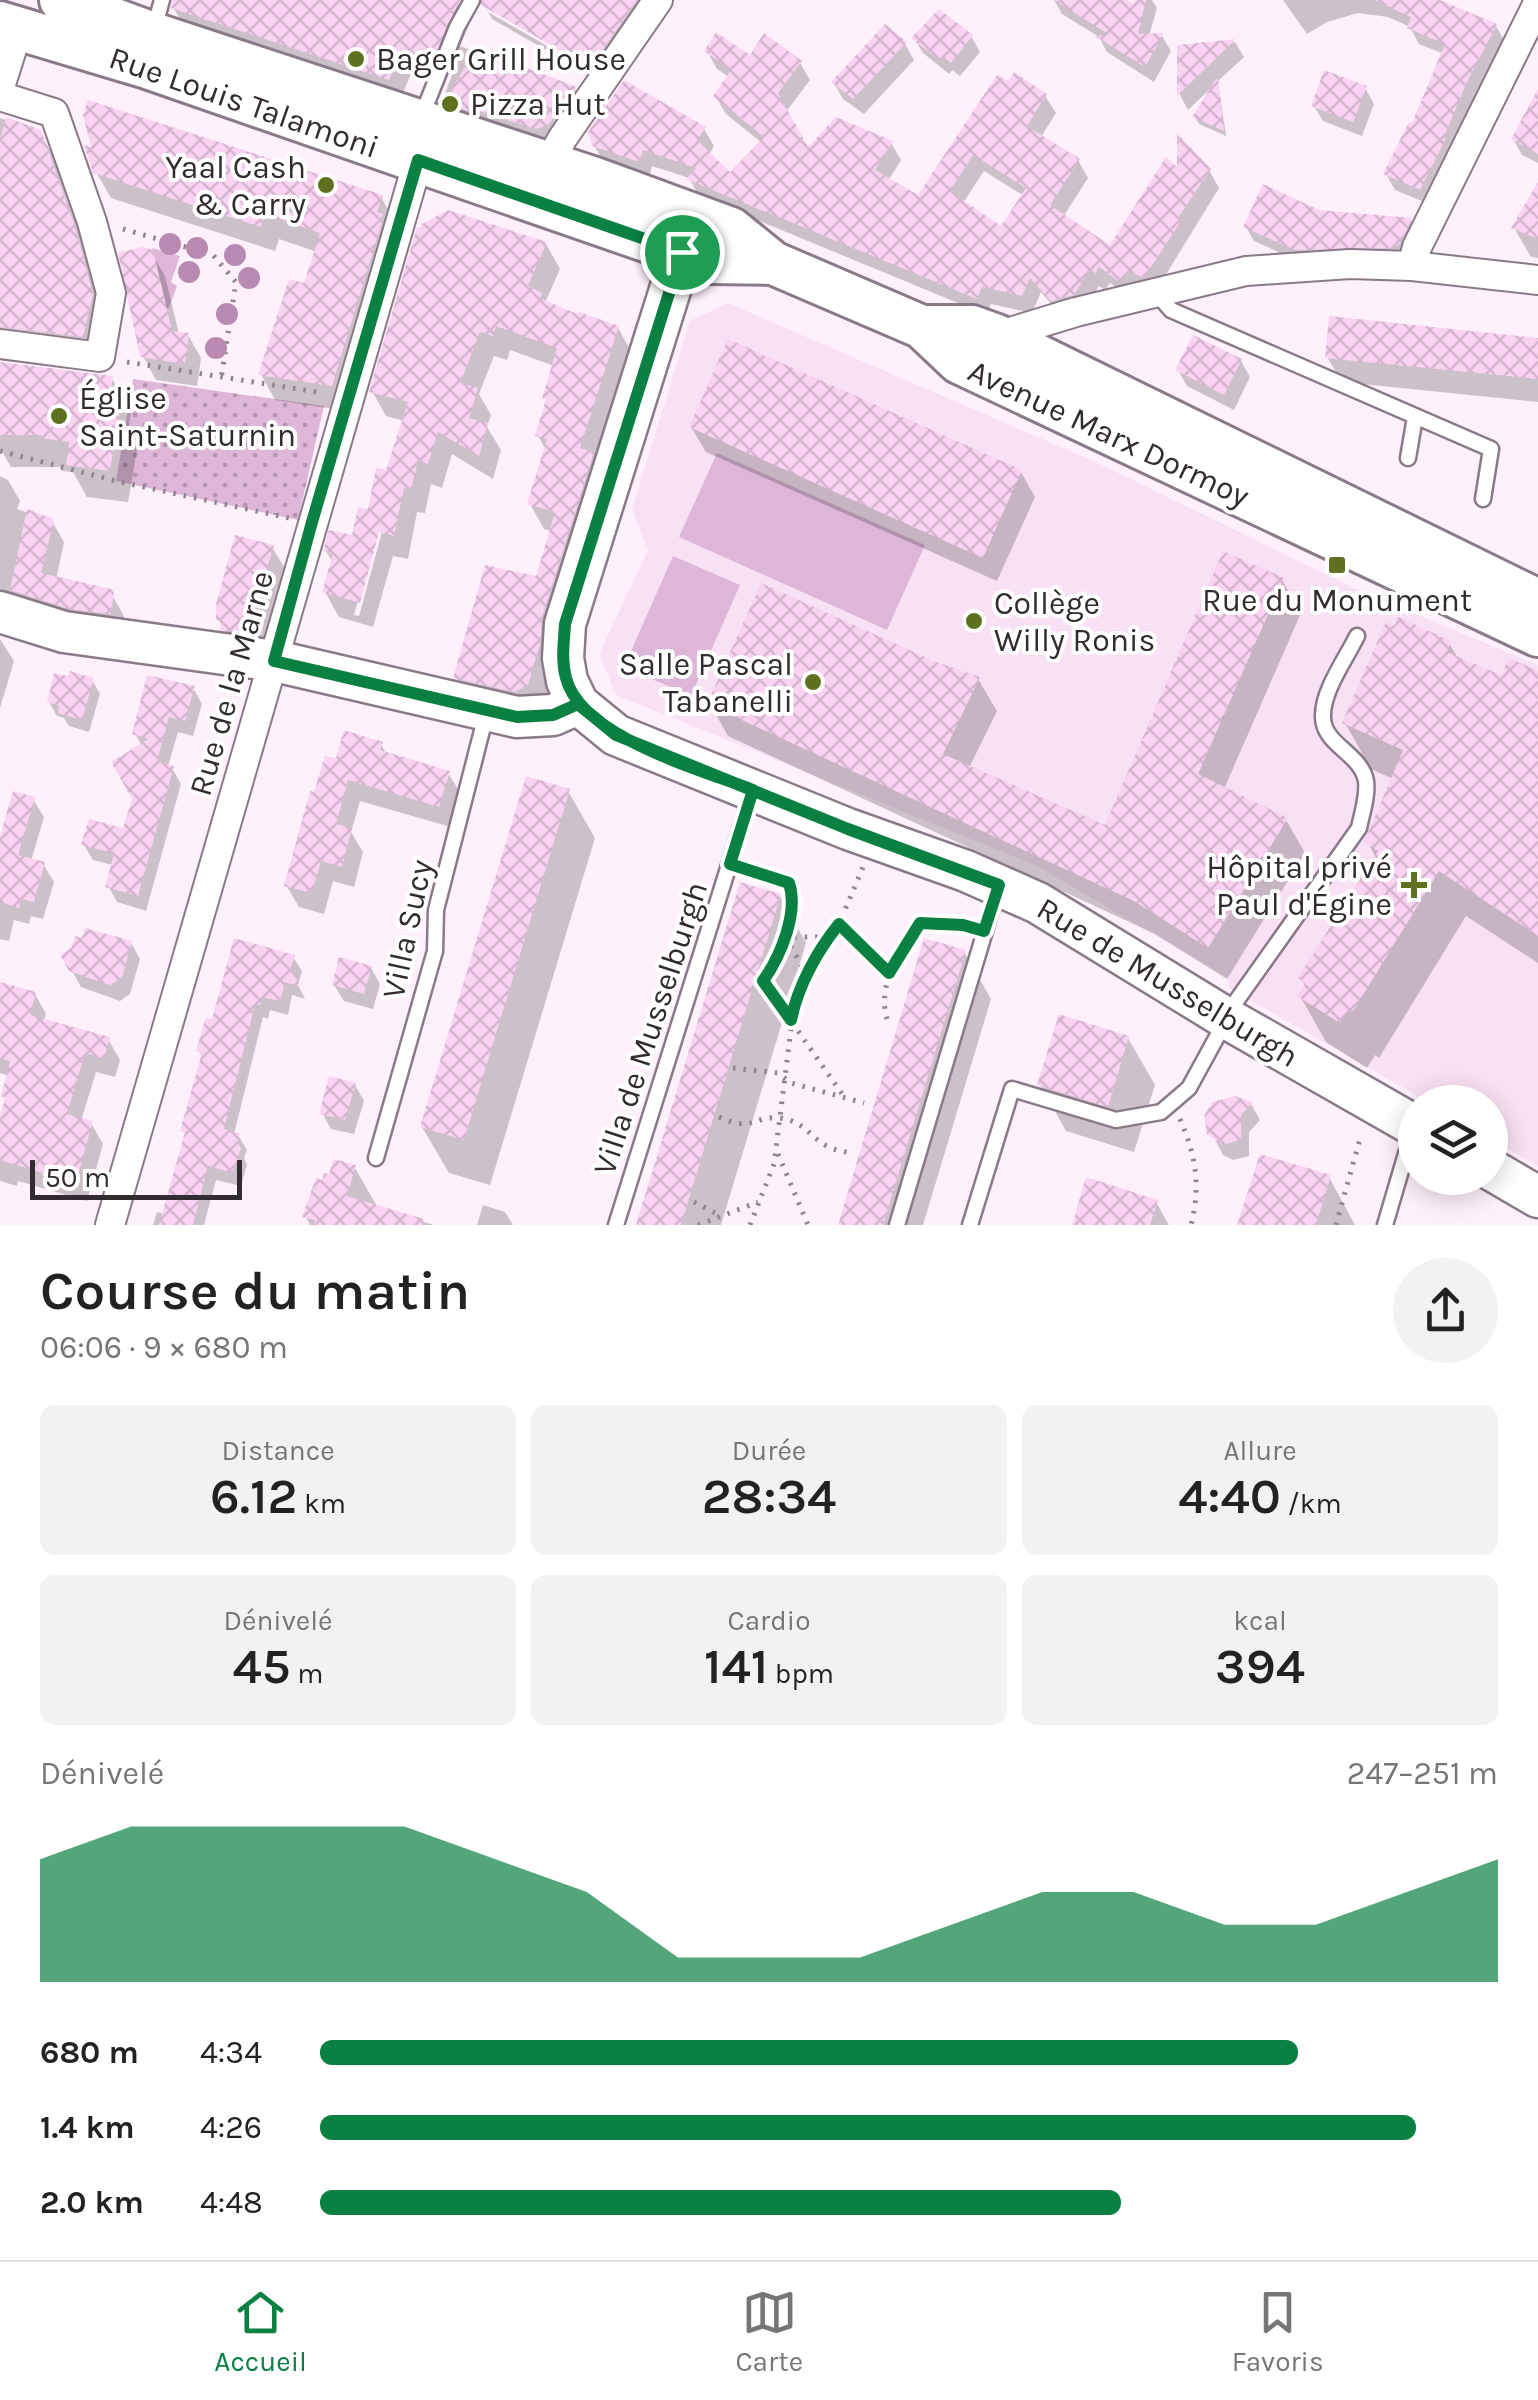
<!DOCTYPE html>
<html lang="fr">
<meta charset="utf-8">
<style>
body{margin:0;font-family:Karla,sans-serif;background:#f2f2f2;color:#222;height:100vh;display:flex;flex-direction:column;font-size:38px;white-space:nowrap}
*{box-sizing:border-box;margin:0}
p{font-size:32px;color:#767676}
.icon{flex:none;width:55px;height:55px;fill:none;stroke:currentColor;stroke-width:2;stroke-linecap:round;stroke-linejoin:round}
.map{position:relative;height:1225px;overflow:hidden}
.side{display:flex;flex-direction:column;background:#fff;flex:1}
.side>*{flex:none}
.tools{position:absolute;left:1398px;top:1085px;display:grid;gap:20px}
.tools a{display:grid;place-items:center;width:110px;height:110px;border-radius:50%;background:#fff;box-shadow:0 5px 25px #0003;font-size:50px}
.scale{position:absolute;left:30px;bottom:25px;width:212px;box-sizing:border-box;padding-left:10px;border:5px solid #322b30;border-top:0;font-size:28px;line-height:35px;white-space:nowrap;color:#322b30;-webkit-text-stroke:8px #fff;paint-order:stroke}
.pin{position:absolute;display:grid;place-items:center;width:85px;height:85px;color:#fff;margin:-42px;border:5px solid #fff;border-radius:50%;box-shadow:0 2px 10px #0007}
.round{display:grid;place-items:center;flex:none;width:105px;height:105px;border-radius:52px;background:#f2f2f2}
.summary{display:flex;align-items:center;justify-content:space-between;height:170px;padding:0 40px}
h1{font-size:55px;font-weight:600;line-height:75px}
.metrics{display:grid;grid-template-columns:repeat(3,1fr);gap:15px;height:170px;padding:10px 40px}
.metrics div{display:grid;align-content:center;border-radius:15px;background:#f2f2f2;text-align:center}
.metrics b{font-size:50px;font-weight:600}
.metrics small{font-size:28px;font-weight:400}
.metrics p{font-size:28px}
.chart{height:280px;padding:20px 40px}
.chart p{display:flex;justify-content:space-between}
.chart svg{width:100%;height:180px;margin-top:10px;fill:#0b8043;opacity:.7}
ul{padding:0 40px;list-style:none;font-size:32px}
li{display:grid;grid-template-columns:160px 120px 1fr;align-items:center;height:75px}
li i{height:25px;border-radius:12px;background:#0b8043}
.dock{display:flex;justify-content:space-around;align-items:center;height:140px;border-top:2px solid #e0e0e0;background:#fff;font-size:28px;color:#767676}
.dock a{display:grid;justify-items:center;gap:5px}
.dock .current{color:#0b8043}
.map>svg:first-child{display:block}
.built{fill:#f8e1f4}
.grass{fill:#deb7d8}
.park{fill:url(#park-dots)}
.shadow{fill:#0003;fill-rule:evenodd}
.building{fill:url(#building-cross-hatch);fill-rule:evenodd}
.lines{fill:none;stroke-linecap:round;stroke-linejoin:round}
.lane-casing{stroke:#8a7a87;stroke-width:19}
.street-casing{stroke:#8a7a87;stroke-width:32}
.secondary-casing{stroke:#8a7a87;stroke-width:45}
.primary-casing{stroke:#8a7a87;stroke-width:48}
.path{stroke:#8f858d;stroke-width:5;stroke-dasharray:2.5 8;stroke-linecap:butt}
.lane{stroke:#fff;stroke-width:14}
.street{stroke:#fff;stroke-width:28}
.secondary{stroke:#fff;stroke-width:40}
.primary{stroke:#fff;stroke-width:42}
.tree{fill:#b88ab2}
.route-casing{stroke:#fff;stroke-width:20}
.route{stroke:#0b8043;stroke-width:12}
.poi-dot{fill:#5e7120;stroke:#fff;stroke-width:4}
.labels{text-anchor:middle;stroke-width:8;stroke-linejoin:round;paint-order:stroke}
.poi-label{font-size:32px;fill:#322b30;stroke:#fff;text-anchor:start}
.street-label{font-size:32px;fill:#322b30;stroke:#fff}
</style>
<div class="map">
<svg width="1538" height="1225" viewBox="0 0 1538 1225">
<defs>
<pattern id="park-dots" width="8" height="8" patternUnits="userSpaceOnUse" patternTransform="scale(2.5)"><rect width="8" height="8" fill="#deb7d8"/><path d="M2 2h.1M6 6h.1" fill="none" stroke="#b595b0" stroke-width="1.8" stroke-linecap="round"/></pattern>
<pattern id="building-cross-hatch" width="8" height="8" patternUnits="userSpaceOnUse" patternTransform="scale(2.5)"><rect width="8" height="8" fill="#fad3f3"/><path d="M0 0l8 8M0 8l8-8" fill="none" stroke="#d7b5d1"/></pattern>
</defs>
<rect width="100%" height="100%" fill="#fff1fc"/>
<path class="built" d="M728,303L1100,464L1354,588L1538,665V1166L1490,1138V1102H1428L1229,988L1228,978L1037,866L616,695L599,654L648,550L632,509L690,321Z"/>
<path class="grass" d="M152,248L180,256L171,282L177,286L169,308L161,309L166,304Z
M717,453L925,545L887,630L679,537Z
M673,556L740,585L691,696L624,667Z"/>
<path class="park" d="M133,379L324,406L298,520L116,481Z"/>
<path class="shadow" d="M174,0H448L457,4L469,25L460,46L575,89L583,102L545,142L449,115L442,101L456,65L452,63L443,83L413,69L400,100L186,29L173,7Z
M461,0H659L598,80L492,19L488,12L600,76L602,72L482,3L472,8Z
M1054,0H1122L1134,7L1138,0H1152L1157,8L1149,36H1162L1171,51L1154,82L1107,52L1099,37L1062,14Z
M1283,0H1434L1496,26L1505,42L1474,100L1429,204L1395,190L1386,174L1413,127L1444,54L1419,44L1410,27L1388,17L1358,13L1327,22L1307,34Z
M886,28L905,44L914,60L864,114L843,99L834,83Z
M971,36L980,52L960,76L952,70L949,74L923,53L914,38Z
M1235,42L1244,57L1218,81L1226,136L1199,124L1195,117L1212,87L1188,110L1180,95V47Z
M707,51L800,63L810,80L786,112L808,151L891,143L901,160L888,181L919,199L1045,96L1056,113L1041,137L1078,160L1088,178L1063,217L1111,248L1180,173L1209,170L1219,188L1154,294L1131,298L1110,283L1105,290L1099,286L1083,312L1063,318L1041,292L1032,313L991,304L987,315L699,196L689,178L652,166L649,178L604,163L594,145L704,129L714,146L709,155L730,176L762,143L726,114L716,97L729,77L717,69ZM984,171L1024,196L1002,230L963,203Z
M1365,88L1374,104L1362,136L1323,121L1314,106Z
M1538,90V163L1522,155L1513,139Z
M0,118L40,132L52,154L86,251L104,317L94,357L0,353Z
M96,172L381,197L396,223L347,411L275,400L261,374L305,286L317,252L279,239L275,251L111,198Z
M1538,187V258L1531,257L1514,228Z
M1319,213L1411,220L1419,234L1407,259L1305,264L1254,241L1246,227Z
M546,244L560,269L545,303L578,317L618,328L632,353L542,710L470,702L456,678L538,579L552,531L544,529L530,504L546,450L538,436L554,366L510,350L507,360L494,356L479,394L491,415L487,427L501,450L493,479L452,454L442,488L431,484L425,513L417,512L408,559L393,556L373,627L339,617L325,592L333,563L326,551L354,538L388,473L404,421L386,416L372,391ZM377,532H382L359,616L354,615Z
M151,252L165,276L179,334L188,335L201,358L197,386L156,380L143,356Z
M1538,340V402L1342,382L1327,357Z
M1241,361L1250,377L1234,410L1187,386L1178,370Z
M0,364L112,379L131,411L129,426L138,444L128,502L87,497L73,472L62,471L60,467H11L0,448Z
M691,427L1021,472L1035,497L997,581L706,452Z
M0,476L8,480L20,501L17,509L52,521L64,542L56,580L112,595L124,616L122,634L0,613Z
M272,547L287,572L268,637L264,636L261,657L237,654L219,620Z
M1282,580L1301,613L1224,789L1286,820L1305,853L1227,979L1155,934L728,736L710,704L935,665L978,679L997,711L969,768L1106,829Z
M0,639L14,661L0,708Z
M1449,643L1459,660L1503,679L1538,673V963L1466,916L1379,1058L1375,1055L1367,1068L1326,1042L1300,996L1306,986L1301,978L1376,858L1367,841L1393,779L1371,769L1345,723Z
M70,679L92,680L100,694L89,732L69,726L64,718L57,716L49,702Z
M193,688L202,704L193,736L178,732L168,766L172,768L181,784L146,911L117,902L108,886L113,865L93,860L84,845L125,831L135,799L142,746L135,734Z
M381,744L387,755L448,773L461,794L451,827L360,801L351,832L363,852L354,887L333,881L324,914L299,907L286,885L315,795L338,762Z
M568,791L595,838L490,1185L449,1173L422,1127Z
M33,799L44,817L31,861L43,864L54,882L43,919L31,916L29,924L14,920L9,941L0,939V845Z
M780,896L806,943L721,1225H639Z
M131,943L140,959L130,994L120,1001L81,987L64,956Z
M964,952L991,999L923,1225H841Z
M293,957L302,971L298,985L305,999L292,995L288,1015L270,1010L268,1019L263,1017L234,1134L238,1135L247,1150L244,1158L247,1165L241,1186L216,1180L204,1225H153L157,1212L165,1214L187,1136L183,1130L204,1059L199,1051L214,1022Z
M371,968L380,984L373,1009L344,1001L334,985Z
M0,984L35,994L46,1014L44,1022L108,1039L120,1060L115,1077L96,1072L81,1121L91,1123L103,1144L87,1201L18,1181L17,1186L0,1181V1120L7,1101L9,1076L0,1073Z
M1128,1038L1155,1085L1134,1152L1066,1131L1040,1085Z
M355,1085L364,1101L354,1134L331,1129L322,1113Z
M1227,1099L1251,1104L1260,1120L1249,1132V1156L1233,1160L1223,1155L1206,1122Z
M355,1168L378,1208L434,1225H310L305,1216L323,1183Z
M1329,1177L1355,1225H1241Z
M1156,1202L1169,1225H1074Z
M483,1205L505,1212L513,1225H477Z"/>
<path class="building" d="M172,0H460L431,63L401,49L389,80L171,8Z
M482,0H637L590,68L481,5Z
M1054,0H1127L1133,4L1135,0H1146L1138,34L1164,33L1145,67L1095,36L1110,35Z
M1374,0H1440L1497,24L1466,84L1444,137L1446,138L1420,190L1383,174L1409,122L1412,123L1445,44L1407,28L1411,17Z
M939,9L973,35L951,63L943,56L939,60L911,38Z
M885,24L907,42L853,99L831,82Z
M716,32L750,55L764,33L802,61L778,93L808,147L836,117L893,141L875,170L918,195L997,75L1008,81L1014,72L1047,94L1027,126L1080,159L1050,205L1110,245L1166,157L1177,167V133L1211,169L1177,219L1181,221L1144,278L1128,271L1120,282L1099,267L1095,274L1089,270L1074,295L1051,301L1030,278L1022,296L982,287L977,299L686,179L696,168L643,150L639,162L592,146L588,132L624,80L706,127L697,140L730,172L764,137L713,96L731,70L704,51ZM973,155L1026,188L1001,226L950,191Z
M1236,39L1177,96V45Z
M476,49L577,87L548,125L536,129L469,108L468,111L443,103Z
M1324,70L1367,86L1353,122L1311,106Z
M1218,76L1224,131L1192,117Z
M1538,89V154L1511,139Z
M88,100L383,195L377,212L384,215L332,386L258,375L289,279L304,283L320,233L265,214L261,227L93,173L84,145L91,147L83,115Z
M6,117L41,130L75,227L93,294L83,337L0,327V140Z
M1538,182V239L1511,228Z
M1263,184L1319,210L1412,218L1400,244L1393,248L1295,250L1243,227Z
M448,210L547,242L528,286L542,293L540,298L577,314L579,312L619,326L580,448L594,452L542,617L540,644L528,685L514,692L453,678L485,565L536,576L555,512L527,504L547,439L535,436L546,399L542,398L557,348L496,326L493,336L480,332L460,383L478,388L469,418L488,423L479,456L438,432L428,464L418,461L411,490L404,488L394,536L379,532L360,603L322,592L333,554L323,551L329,530L352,535L358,507L368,509L376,468L386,470L408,402L369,392L417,227L420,228L422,224Z
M142,247L153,250L172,331L189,333L185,364L140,357L118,253Z
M1329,316L1538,338V379L1325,358Z
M1193,335L1242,359L1224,395L1175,370Z
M728,339L1022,470L983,558L689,427Z
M0,362L113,376L111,391L120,409L110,471L66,465L69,442L41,438V435H0Z
M27,509L54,519L41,573L111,589L114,593L111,614L69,609L10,590Z
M235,535L274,545L254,614L251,613L248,633L220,630L221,621L216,620V604Z
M1223,551L1284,578L1198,774L1288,818L1208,948L1134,901L707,704L761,583L936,662L980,677L943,754L1105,825Z
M1398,617L1451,641L1447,652L1501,675L1509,658L1538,671V936L1439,871L1352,1013L1348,1011L1340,1023L1297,996L1305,983L1298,978L1378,851L1364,842L1403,750L1342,723L1386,622L1394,626Z
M70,671L94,678L82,720L58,713L59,706L47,702L54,673L68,676Z
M147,675L195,686L185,721L169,717L157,761L174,766L138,896L105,887L114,853L81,845L89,819L123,828L132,799L111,762L149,739L132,734Z
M344,730L383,742L380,750L450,771L439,807L348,780L336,824L352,828L342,867L321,861L312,893L284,886L310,791L314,792L325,756L336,758Z
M526,776L570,789L464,1140L420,1127Z
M13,791L35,797L18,855L45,862L34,902L21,899L19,908L0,902V836Z
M740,882L781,894L681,1225H636Z
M85,928L132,941L122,978L110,985L69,971L60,955L71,948L75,936L82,938Z
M234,938L295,955L291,968L300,987L285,982L280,1001L262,997L260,1005L255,1004L224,1129L240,1133L237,1142L241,1148L233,1173L208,1166L193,1225H159L185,1132L180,1131L202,1053L196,1051L206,1017L212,1019Z
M924,938L966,950L883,1225H838Z
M339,957L372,966L364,994L332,985Z
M0,982L36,992L30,1015L110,1037L104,1059L85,1053L67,1114L93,1121L76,1183L0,1160V1116L5,1098L1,1096L10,1061L0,1058Z
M1059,1014L1129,1036L1108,1107L1037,1085Z
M329,1076L356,1083L345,1120L319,1114Z
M1234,1096L1253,1102L1241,1115V1140L1222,1145L1207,1134L1204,1116L1212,1102Z
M1260,1154L1331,1175L1316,1225H1237Z
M334,1159L356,1165L347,1196L424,1219L423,1225H314L315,1220L302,1217L316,1178L322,1180L324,1173L329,1174Z
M1086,1177L1158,1200L1150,1225H1072Z"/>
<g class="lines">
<g class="lane-casing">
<path id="lane" d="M154,29L162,0
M421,118L457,27L472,0
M1156,293L1171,310L1491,449L1483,499
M1408,458L1415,417
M376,1158L435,951L436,910L487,711
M616,1225L752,792
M897,1225L997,891
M970,1225L1012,1089L1116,1120L1161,1112L1189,1088L1237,1000L1359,828C1362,813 1368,796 1366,781C1361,753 1323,745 1323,717C1322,691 1346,659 1357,636
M1385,1225L1413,1130"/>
</g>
<g class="street-casing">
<path id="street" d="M0,87L18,30
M0,96L54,113L92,222L111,293L100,357L0,344
M549,163L562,139L658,0
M1412,266L1417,247L1538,3
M997,336L1076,312L1246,271L1350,264L1412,266L1538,280
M110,1225L418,161"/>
</g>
<g class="secondary-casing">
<path id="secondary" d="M682,252L565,624L563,658L567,681L578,704L616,735L848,829L966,871L1038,903L1226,1018L1415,1126
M0,612L64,632L275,661L517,717L553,715L578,704
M1490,1169L1538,1197"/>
</g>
<g class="primary-casing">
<path id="primary" d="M61,0L153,34L595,179L731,229L773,263L922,327L959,362L1538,635
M0,23L147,67L709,262L773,263
M922,327H972L997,336L1538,601"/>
</g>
<path class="path" d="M123,229L213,255L236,282L221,379
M127,362L323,393
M0,451L116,481L289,518
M747,869L789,883C799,912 780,957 763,981L845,1098
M839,924L889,973
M807,976L786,937H829
M887,1019C877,986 899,948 920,923L966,926
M733,1068L778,1073L791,1083L864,1103
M719,1117C754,1133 754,1115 780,1118C805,1121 809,1137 827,1146C834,1150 842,1151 850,1153
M1180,1119C1196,1156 1201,1186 1191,1225
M778,1154L808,1225
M694,1202L721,1216
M698,1225L758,1202
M750,1225L774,1164L794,1005L822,945L839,924L863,867
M1336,1225L1361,1135"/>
<use href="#lane" class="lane"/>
<use href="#street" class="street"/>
<use href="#secondary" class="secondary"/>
<use href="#primary" class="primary"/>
</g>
<g class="tree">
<circle cx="170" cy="244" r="11"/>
<circle cx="197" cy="248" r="11"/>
<circle cx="235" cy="255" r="11"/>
<circle cx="189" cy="272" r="11"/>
<circle cx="249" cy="278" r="11"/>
<circle cx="227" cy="314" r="11"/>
<circle cx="216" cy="348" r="11"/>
</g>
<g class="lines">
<g class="route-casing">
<path id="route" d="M682,252L565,624C564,642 561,660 566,678C581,737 700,769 753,790L730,864L789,883C799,913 780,957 763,981L791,1020C798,986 817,951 839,924L889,973L920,923L963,925L984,931L999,885L848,829L616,735L578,704L553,715L517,717L274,661L312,522L418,160L682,252"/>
</g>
<use href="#route" class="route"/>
</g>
<g class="poi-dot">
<circle cx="356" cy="59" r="10"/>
<circle cx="450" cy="104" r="10"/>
<circle cx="326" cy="185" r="10"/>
<circle cx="59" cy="416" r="10"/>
<rect x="1327" y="555" width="20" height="20" rx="5"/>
<circle cx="974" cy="621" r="10"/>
<circle cx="813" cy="682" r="10"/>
<path d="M1409 870h10v10h10v10h-10v10h-10v-10h-10v-10h10z"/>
</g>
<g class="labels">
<g class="poi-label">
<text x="376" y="70">Bager Grill House</text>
<text x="470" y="115">Pizza Hut</text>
<text x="306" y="178" text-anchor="end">Yaal Cash<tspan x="306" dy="37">&amp; Carry</tspan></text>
<text x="79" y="409">Église<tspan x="79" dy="37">Saint-Saturnin</tspan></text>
<text x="1337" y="611" text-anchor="middle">Rue du Monument</text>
<text x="994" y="614">Collège<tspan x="994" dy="37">Willy Ronis</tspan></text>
<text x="793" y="675" text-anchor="end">Salle Pascal<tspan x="793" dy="37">Tabanelli</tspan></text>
<text x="1392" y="878" text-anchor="end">Hôpital privé<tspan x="1392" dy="37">Paul d'Égine</tspan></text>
</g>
<g class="street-label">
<text transform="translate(244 102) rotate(19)" y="11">Rue Louis Talamoni</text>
<text transform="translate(1109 433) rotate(25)" y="11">Avenue Marx Dormoy</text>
<text transform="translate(231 683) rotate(-74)" y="11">Rue de la Marne</text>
<text transform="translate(407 929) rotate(-78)" y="11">Villa Sucy</text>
<text transform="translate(1168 982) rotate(31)" y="11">Rue de Musselburgh</text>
<text transform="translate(650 1028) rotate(-72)" y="11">Villa de Musselburgh</text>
</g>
</g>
</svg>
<div class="tools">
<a><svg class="icon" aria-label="layers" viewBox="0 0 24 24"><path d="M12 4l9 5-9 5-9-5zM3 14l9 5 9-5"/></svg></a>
</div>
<div class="scale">50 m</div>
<div class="pin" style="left:682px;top:252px;background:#1e9e55"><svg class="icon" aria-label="arrive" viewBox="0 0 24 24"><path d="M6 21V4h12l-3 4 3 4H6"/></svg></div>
</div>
<section class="side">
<div class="summary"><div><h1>Course du matin</h1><p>06:06 · 9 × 680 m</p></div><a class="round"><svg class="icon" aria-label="share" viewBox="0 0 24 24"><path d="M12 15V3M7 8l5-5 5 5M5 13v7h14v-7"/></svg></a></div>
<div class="metrics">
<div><p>Distance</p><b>6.12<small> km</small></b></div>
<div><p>Durée</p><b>28:34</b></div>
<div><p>Allure</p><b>4:40<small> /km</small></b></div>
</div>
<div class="metrics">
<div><p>Dénivelé</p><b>45<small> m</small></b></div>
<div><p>Cardio</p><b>141<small> bpm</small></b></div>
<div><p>kcal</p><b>394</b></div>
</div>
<div class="chart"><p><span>Dénivelé</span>247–251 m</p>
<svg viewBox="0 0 160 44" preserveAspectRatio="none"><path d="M0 44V14L10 6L20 6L30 6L40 6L50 14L60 22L70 38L80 38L90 38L100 30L110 22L120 22L130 30L140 30L150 22L160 14V44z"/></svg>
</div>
<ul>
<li><b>680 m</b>4:34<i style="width:83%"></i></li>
<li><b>1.4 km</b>4:26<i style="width:93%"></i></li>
<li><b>2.0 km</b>4:48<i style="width:68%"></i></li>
</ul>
</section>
<nav class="dock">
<a class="current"><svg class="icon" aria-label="home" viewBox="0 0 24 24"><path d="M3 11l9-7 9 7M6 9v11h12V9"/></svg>Accueil</a>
<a><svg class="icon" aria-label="map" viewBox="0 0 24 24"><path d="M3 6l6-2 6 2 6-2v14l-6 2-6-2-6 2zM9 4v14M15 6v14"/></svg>Carte</a>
<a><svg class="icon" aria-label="saved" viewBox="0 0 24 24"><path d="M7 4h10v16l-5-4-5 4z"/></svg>Favoris</a>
</nav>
